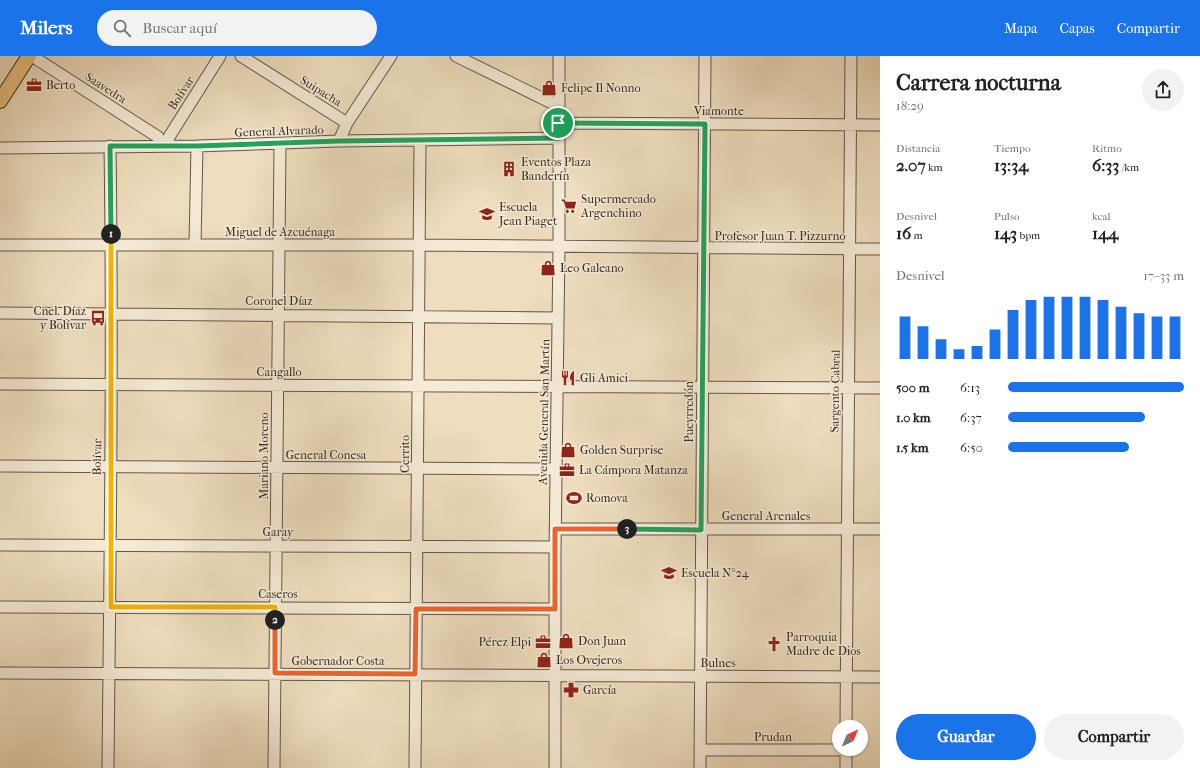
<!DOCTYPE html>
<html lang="es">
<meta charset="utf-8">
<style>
body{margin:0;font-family:"IM FELL French Canon",serif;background:#f2f2f2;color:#202124;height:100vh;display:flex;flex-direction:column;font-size:15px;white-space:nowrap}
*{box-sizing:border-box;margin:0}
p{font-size:13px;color:#757577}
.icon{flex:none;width:22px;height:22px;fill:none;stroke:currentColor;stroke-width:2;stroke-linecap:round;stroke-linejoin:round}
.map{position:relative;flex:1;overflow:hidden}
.sheet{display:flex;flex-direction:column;background:#fff;width:320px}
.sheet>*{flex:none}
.needle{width:26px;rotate:43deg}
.buttons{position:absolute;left:832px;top:664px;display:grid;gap:8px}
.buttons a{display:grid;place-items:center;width:36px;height:36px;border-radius:50%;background:#fff;box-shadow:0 1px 3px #0004;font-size:20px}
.pin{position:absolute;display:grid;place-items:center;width:34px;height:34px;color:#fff;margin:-17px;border:2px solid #fff;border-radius:50%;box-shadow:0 1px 4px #0007}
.km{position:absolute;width:20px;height:20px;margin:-10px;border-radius:50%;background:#222;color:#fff;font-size:11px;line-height:20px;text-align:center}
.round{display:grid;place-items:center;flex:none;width:42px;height:42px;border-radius:21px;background:#f2f2f2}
.head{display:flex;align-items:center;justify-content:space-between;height:68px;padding:0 16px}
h1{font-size:22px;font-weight:800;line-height:30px}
.figures{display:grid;grid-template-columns:repeat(3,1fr);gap:6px;height:68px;padding:4px 16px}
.figures div{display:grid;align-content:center}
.figures b{font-size:17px;font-weight:800}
.figures small{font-size:11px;font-weight:400}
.figures p{font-size:11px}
.chart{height:112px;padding:8px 16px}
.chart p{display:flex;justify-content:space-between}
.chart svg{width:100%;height:72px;margin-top:4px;stroke:#1a73e8;stroke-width:6}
.button{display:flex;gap:8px;margin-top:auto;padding:8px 16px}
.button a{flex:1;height:46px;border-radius:24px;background:#1a73e8;color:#fff;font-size:16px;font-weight:800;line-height:46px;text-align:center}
.button a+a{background:#f2f2f2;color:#202124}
ul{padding:0 16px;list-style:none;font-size:13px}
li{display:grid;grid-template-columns:64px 48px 1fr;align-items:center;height:30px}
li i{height:10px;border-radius:5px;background:#1a73e8}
header{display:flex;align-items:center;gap:24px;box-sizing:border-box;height:56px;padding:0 20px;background:#1a73e8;color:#fff}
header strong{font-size:19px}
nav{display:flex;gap:22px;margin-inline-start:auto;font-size:14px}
.search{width:280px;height:36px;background:#f2f2f2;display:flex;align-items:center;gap:10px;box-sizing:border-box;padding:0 14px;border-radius:22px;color:#757577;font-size:15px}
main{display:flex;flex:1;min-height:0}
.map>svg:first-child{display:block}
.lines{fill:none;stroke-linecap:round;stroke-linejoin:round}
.minor-casing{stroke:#65574a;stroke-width:13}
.major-casing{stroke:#372a24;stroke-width:16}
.minor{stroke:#f4ead5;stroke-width:11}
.major{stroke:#e7bf7f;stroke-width:14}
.split-1-casing{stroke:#fff;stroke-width:8}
.split-2-casing{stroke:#fff;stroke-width:8}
.split-3-casing{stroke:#fff;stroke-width:8}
.split-4-casing{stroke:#fff;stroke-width:8}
.split-1{stroke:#22a559;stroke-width:5}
.split-2{stroke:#f5b400;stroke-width:5}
.split-3{stroke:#f0652b;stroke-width:5}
.split-4{stroke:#22a559;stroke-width:5}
.labels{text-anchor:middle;stroke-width:3;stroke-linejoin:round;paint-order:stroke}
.poi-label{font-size:12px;fill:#372a24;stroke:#f4ead5;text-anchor:start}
.street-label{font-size:12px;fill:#372a24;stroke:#f4ead5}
</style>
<header>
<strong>Milers</strong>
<div class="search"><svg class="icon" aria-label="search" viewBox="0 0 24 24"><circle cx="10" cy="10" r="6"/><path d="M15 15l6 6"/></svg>Buscar aquí</div>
<nav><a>Mapa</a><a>Capas</a><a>Compartir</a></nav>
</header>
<main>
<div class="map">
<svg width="880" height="712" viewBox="0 0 880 712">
<rect width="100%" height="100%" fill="#eedebe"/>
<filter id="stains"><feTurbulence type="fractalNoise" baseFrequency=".005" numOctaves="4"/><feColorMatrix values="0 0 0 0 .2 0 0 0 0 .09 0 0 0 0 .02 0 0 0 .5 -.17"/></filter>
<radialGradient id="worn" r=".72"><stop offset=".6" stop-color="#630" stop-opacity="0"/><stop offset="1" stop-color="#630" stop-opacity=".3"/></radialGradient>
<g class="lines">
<g class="minor-casing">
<path id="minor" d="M32,0L158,81L160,85V90
M241,0L347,67
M456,0L558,50
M558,67L880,69
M339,85L347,67L391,0
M167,90L169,81L220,0
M0,92L197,90L339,85L559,82
M0,189H418L880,193
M195,189L197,90
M0,257L558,262
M0,328L880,332
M0,410L556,413
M555,473H880
M0,489L555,491
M0,551L555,553
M0,617L880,621
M846,671L851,0
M701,694H846
M108,712C110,505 113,297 110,90
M274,712L280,89
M415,712L420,85
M555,712V497L559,191V0
M700,712L705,0
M846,712V693"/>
</g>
<g class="major-casing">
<path id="major" d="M0,45L29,0"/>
</g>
<use href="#minor" class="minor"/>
<use href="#major" class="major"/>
</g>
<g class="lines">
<g class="split-1-casing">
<path id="split-1" d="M111,178L110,90H197L339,85L559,82L558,67"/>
</g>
<g class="split-2-casing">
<path id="split-2" d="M111,178V551H275V564"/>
</g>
<g class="split-3-casing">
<path id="split-3" d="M275,564V617L415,618L416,553H555V473H627"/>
</g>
<g class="split-4-casing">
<path id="split-4" d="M558,67L705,68L701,474L627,473"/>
</g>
<use href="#split-1" class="split-1"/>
<use href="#split-2" class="split-2"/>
<use href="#split-3" class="split-3"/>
<use href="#split-4" class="split-4"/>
</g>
<defs>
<g id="office-bare" transform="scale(1.2)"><path d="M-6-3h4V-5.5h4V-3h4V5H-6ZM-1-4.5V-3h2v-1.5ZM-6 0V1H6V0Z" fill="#8f2418" stroke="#f4ead5" stroke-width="2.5" paint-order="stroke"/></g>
<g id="shop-bare" transform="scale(1.2)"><path d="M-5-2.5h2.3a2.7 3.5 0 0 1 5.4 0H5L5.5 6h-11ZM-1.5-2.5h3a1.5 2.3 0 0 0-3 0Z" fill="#8f2418" stroke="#f4ead5" stroke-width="2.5" paint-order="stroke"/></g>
<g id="building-bare" transform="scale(1.2)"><path d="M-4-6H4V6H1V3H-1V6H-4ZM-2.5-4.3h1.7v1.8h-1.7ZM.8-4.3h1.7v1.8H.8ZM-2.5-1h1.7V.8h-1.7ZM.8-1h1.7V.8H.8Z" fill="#8f2418" stroke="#f4ead5" stroke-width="2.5" paint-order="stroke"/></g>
<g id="supermarket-bare" transform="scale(1.2)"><path d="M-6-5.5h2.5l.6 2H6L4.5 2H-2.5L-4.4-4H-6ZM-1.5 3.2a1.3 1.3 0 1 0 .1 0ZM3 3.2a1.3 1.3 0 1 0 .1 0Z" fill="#8f2418" stroke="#f4ead5" stroke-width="2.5" paint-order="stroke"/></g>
<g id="school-bare" transform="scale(1.2)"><path d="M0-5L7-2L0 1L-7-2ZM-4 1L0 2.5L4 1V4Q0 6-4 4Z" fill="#8f2418" stroke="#f4ead5" stroke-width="2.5" paint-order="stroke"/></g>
<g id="bus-bare" transform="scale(1.2)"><path d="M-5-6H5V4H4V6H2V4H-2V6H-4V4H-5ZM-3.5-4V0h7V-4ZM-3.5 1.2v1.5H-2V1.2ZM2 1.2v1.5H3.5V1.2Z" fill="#8f2418" stroke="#f4ead5" stroke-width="2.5" paint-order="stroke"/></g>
<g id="restaurant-bare" transform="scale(1.2)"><path d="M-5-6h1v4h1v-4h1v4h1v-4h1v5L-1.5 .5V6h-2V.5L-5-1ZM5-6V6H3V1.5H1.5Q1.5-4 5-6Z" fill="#8f2418" stroke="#f4ead5" stroke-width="2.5" paint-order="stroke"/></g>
<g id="stadium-bare" transform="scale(1.2)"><path d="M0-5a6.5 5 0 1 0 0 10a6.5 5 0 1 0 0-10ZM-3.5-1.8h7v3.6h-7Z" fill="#8f2418" stroke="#f4ead5" stroke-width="2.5" paint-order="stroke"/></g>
<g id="church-bare" transform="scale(1.2)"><path d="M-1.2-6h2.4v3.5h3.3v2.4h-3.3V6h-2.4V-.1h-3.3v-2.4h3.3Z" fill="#8f2418" stroke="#f4ead5" stroke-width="2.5" paint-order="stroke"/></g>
<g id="pharmacy-bare" transform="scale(1.2)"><path d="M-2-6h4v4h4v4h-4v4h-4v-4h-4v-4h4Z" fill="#8f2418" stroke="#f4ead5" stroke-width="2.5" paint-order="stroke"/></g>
</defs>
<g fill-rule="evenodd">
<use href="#office-bare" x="34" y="29"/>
<use href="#shop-bare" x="549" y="32"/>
<use href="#building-bare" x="509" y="113"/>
<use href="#supermarket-bare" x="569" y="150"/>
<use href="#school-bare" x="487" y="158"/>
<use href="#shop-bare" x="548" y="212"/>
<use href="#bus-bare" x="98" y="262"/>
<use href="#restaurant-bare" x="568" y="322"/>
<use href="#shop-bare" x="568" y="394"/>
<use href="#office-bare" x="567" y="414"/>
<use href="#stadium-bare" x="574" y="442"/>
<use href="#school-bare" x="669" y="517"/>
<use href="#shop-bare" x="566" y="585"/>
<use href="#office-bare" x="543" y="586"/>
<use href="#church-bare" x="774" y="588"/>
<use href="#shop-bare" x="544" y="604"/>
<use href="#pharmacy-bare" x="571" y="634"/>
</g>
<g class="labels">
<g class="poi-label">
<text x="46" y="33">Berto</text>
<text x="561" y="36">Felipe Il Nonno</text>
<text x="521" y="110">Eventos Plaza<tspan x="521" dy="14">Banderín</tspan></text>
<text x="581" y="147">Supermercado<tspan x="581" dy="14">Argenchino</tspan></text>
<text x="499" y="155">Escuela<tspan x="499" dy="14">Jean Piaget</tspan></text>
<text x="560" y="216">Leo Galeano</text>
<text x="86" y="259" text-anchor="end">Cnel. Díaz<tspan x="86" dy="14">y Bolívar</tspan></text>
<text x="580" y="326">Gli Amici</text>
<text x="580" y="398">Golden Surprise</text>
<text x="579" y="418">La Cámpora Matanza</text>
<text x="586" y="446">Romova</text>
<text x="681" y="521">Escuela N°24</text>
<text x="786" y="585">Parroquia<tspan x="786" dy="14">Madre de Dios</tspan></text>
<text x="578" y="589">Don Juan</text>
<text x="531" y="590" text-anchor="end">Pérez Elpi</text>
<text x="556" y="608">Los Ovejeros</text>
<text x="583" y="638">García</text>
</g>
<g class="street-label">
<text transform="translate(106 32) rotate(33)" y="4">Saavedra</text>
<text transform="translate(321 35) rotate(32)" y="4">Suipacha</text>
<text transform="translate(181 37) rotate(-57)" y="4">Bolívar</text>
<text x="719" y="59">Viamonte</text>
<text transform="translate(279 75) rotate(-2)" y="4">General Alvarado</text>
<text x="280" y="180">Miguel de Azcuénaga</text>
<text x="780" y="184">Profesor Juan T. Pizzurno</text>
<text x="279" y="249">Coronel Díaz</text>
<text x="279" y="320">Cangallo</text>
<text transform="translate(835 335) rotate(-89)" y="4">Sargento Cabral</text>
<text transform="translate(544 356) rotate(-89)" y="4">Avenida General San Martín</text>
<text transform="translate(689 356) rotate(-90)" y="4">Pueyrredón</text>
<text transform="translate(405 398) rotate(-90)" y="4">Cerrito</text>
<text x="326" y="403">General Conesa</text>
<text transform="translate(264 400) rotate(-90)" y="4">Mariano Moreno</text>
<text transform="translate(97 401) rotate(-89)" y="4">Bolívar</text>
<text x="766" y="464">General Arenales</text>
<text x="278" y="480">Garay</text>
<text x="278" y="542">Caseros</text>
<text x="338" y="609">Gobernador Costa</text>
<text x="718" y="611">Bulnes</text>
<text x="773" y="685">Prudan</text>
</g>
</g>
<rect width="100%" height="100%" filter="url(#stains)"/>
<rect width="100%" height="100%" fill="url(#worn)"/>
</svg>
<div class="buttons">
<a><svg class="needle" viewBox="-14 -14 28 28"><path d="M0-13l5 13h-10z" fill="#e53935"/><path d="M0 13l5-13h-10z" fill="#757577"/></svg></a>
</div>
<div class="pin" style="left:558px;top:67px;background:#1e9e55"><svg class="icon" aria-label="arrive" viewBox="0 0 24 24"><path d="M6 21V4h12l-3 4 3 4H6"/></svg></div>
<b class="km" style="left:111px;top:178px">1</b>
<b class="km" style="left:275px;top:564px">2</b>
<b class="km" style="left:627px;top:473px">3</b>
</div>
<section class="sheet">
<div class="head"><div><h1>Carrera nocturna</h1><p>18:29</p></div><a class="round"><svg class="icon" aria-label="share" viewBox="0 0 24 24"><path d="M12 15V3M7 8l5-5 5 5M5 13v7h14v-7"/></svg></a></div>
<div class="figures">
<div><p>Distancia</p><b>2.07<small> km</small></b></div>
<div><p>Tiempo</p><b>13:34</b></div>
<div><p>Ritmo</p><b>6:33<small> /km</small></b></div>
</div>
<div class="figures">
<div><p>Desnivel</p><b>16<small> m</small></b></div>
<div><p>Pulso</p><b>143<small> bpm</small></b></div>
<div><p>kcal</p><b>144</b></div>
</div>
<div class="chart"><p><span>Desnivel</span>17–33 m</p>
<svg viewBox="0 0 160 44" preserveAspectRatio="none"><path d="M5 44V18M15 44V24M25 44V32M35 44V38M45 44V36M55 44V26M65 44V14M75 44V8M85 44V6M95 44V6M105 44V6M115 44V8M125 44V12M135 44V16M145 44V18M155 44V18"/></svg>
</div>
<ul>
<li><b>500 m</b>6:13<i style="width:100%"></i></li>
<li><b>1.0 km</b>6:37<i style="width:78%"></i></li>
<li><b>1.5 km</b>6:50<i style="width:69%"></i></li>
</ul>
<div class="button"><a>Guardar</a><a>Compartir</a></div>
</section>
</main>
